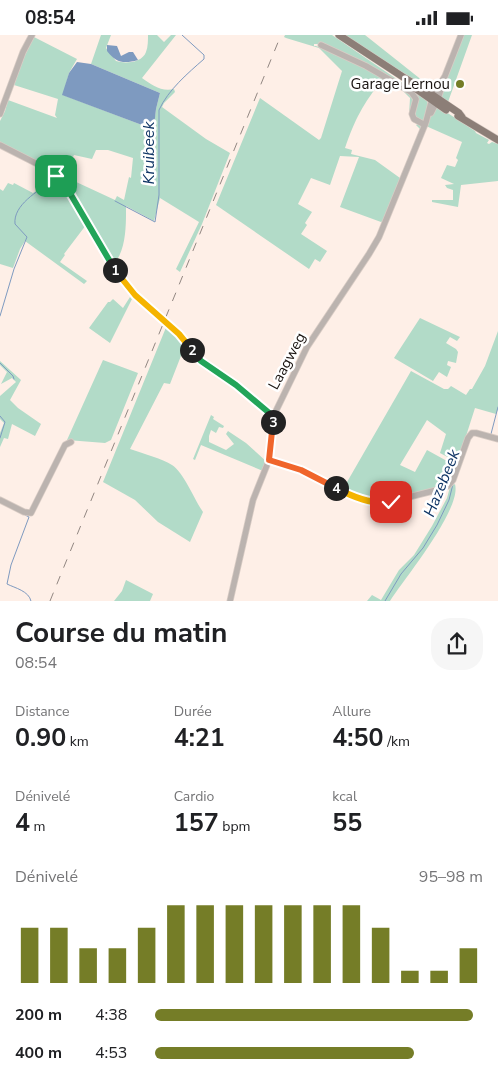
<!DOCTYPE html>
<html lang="fr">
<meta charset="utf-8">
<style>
body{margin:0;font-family:"Nunito Sans",sans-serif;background:#f6f6f6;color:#202124;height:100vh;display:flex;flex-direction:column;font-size:19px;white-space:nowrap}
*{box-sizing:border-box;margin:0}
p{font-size:16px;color:#757577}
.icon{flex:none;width:28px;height:28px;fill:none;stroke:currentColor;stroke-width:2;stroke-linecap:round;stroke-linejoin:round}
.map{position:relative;height:566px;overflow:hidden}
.sheet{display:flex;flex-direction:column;background:#fff;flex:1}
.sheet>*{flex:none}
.pin{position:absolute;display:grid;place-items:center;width:42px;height:42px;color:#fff;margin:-21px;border-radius:10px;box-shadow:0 2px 8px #0006}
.km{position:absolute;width:25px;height:25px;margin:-12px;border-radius:50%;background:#222;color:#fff;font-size:14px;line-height:25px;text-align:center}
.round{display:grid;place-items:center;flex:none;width:52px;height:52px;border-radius:20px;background:#f6f6f6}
.headline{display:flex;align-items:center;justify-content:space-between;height:85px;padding:0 15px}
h1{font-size:28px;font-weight:700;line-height:38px}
.stats{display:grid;grid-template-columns:repeat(3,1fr);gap:8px;height:85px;padding:5px 15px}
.stats div{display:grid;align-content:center}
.stats b{font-size:25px;font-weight:700}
.stats small{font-size:14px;font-weight:400}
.stats p{font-size:14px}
.chart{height:140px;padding:10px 15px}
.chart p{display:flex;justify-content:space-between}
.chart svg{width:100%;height:90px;margin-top:5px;stroke:#757d27;stroke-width:6}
ul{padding:0 15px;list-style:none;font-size:16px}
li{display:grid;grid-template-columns:80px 60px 1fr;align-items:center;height:38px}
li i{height:12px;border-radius:6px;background:#757d27}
.status{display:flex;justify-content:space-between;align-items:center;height:35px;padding:0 25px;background:#fff;direction:ltr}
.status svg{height:14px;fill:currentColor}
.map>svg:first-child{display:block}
.green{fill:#b2dbc8}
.water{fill:#7e9ac0}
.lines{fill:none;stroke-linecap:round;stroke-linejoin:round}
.stream{stroke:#7e9ac0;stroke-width:1}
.minor-casing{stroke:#d9ccc5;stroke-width:7}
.major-casing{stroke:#d9ccc5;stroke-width:8}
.minor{stroke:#bbb3af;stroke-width:5.5}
.major{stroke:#8c7e77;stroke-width:7}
.rail{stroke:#928782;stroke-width:1;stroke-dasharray:9 9;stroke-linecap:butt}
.split-1-casing{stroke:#fff;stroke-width:10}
.split-2-casing{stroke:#fff;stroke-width:10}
.split-3-casing{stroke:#fff;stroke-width:10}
.split-4-casing{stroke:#fff;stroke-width:10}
.split-5-casing{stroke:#fff;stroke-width:10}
.split-1{stroke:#22a559;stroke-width:6}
.split-2{stroke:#f5b400;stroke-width:6}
.split-3{stroke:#22a559;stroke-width:6}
.split-4{stroke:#f0652b;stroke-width:6}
.split-5{stroke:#f5b400;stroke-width:6}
.poi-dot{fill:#757d27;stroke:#fff;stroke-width:2}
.labels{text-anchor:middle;stroke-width:5;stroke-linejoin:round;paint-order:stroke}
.poi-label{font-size:15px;fill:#191310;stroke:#fff;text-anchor:end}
.street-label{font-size:15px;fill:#191310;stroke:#fff}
.water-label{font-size:16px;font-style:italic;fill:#103666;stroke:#fff}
</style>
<div class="status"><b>08:54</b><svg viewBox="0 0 49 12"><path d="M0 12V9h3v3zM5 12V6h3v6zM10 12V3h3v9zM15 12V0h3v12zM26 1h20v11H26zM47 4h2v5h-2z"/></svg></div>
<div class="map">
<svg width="498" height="566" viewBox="0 0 498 566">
<rect width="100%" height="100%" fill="#feefe7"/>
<path class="green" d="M101,0H111L106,13L116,26C125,29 142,28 146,17C148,12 148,5 148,0H157L164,7L171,0H176L142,43C152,50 161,57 174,54L175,57L164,68L162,72L206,104L230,118L202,189L180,237L176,234L199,187L160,163L154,186L126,171C126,187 127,217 113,229L59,139L115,165L117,161L124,165L129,142L131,143L133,123L108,115H96L92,124L74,120L67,134H51L0,108V86L5,76L8,65L57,83L55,80L58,64L14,50L25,20L34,2L77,24L69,38L63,60L150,93L154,89L156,74L160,58L91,29Z
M285,0H332L426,64L428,69L424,87C418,88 415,84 413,79C414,73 419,66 415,60C411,52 333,11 322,9C320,9 317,9 314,9V11C329,11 407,51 414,63L411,79L415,86L414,88L409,80L410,63L403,56L382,45C363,69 355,84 345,113L352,115L351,119L375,125L400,143L420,94L416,90L418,89L422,91L383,186L381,187L340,172L359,122L340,121L330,150L311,143L298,169L312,177L305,188L307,190L301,199L327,216L320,227L315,224L309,234L216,170L260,63L319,105L321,103L342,36L319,13L286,3L284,2Z
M344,0H365L423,46L438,49L435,54L430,55Z
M463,0H472L448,67L441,64L446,44Z
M437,73H440L475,96L476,98L489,105L487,108L489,109L492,107L498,109V146L461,150L458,172L432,167V165H453V155L447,153L445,150L454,149L441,143L447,130L455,132L458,125L456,123L462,107L426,91L432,78Z
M57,144L65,153L86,190L64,219L65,220L60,227L87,246L84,249L25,206L20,214L13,233L0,229V154L3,156L8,148L13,150L14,148L33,158L50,146Z
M130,262L132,264L110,308L89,293L108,267H110L113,264L123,273Z
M420,283L460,302L457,306L450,302L446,308L456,314L458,317L456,328L448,326L447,330L451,332L447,342L439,337L433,346L394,323Z
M167,290L186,308L170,349L164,348L130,414C141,418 163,424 172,430C184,438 194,464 203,477L190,507L158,487L135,465L103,447Z
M498,296V374L496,379L475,373L458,426H455L440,418L446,399L427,385L400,430L415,437L427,415L456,431L448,449L389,466L361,463L343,454L411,336L444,354H448L451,351L466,360L470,354H472L485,331Z
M103,325L138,338L111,405L105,408L67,405Z
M0,326L21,345L10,365L18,373L41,389L35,401L12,389L8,404L4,403L0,412V398L4,388L0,384V361L16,347L12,343L1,349L7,337L0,330Z
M211,380L214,382L213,384L224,391L223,393L219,392L216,398L211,395L209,401V407L226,415L234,409L226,399L228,396L246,408L267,427L263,436L201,410L195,425L193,424Z
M455,449C462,474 404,544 390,566H367L372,560L381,565L399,535L414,520L432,491L447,463L450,452Z
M126,545L153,559L150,566H114L122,556Z"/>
<path class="water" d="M107,10L117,11L121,21L129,17H133L138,25C124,29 116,28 107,16Z
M77,27L91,29L160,58L156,74L154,91L150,93L62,60L69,38Z"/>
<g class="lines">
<path class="stream" d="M115,166L155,187L159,160V75C168,55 188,38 204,24V20L182,0
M0,281L14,234L27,202L15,189C13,170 38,156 51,147
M0,328L13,341L14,344
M0,381L5,387L0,403
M491,399L498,372
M25,480L29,482L11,530L7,549C15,553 29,556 31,566
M385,566L401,539L423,513L437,490L449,465L453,449"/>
<g class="minor-casing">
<path id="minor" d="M321,10L366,31L411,57L416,64L412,79L414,84L425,90
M431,78L438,64L445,41L461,0
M0,79L23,17L32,0
M0,110L51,136L64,148L114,233L135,260L183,303L201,326L236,350L273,382
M269,425L301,435L360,464L385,468L437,455L448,451L453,445L468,403L472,398H476L498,404
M0,465L24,477L31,478L65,410L71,407
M230,566L253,465L269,425L273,382L307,312L369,219L379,202L426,87L433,60L445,41"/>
</g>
<g class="major-casing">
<path id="major" d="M339,0L403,42L428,57L459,78L462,82
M416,54L446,75
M458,81L498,105"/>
</g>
<use href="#minor" class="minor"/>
<use href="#major" class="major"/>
<path class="rail" d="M50,566L281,0"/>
</g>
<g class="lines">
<g class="split-1-casing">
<path id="split-1" d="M56,141L64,148L115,235"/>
</g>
<g class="split-2-casing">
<path id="split-2" d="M115,235L135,260L179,299L192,315"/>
</g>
<g class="split-3-casing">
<path id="split-3" d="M192,315L201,326L236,350L274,382L273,387"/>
</g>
<g class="split-4-casing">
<path id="split-4" d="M273,387L269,425L301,435L336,453"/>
</g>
<g class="split-5-casing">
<path id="split-5" d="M336,453C353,462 372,470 391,467"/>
</g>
<use href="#split-1" class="split-1"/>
<use href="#split-2" class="split-2"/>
<use href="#split-3" class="split-3"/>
<use href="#split-4" class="split-4"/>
<use href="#split-5" class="split-5"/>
</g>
<circle class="poi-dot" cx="460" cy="49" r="5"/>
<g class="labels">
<g class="poi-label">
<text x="450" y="54">Garage Lernou</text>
</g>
<g class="street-label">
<text transform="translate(287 326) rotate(-62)" y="5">Laagweg</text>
</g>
<g class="water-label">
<text transform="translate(148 118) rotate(-90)" y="6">Kruibeek</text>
<text transform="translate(441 448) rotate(-68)" y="6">Hazebeek</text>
</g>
</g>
</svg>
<div class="pin" style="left:56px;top:141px;background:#1e9e55"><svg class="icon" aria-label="arrive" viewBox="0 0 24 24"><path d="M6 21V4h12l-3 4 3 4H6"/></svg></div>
<div class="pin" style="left:391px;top:467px;background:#d93025"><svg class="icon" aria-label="check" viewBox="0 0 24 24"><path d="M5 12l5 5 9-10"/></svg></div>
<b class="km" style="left:115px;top:235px">1</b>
<b class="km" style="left:192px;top:315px">2</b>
<b class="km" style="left:273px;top:387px">3</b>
<b class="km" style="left:336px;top:453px">4</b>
</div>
<section class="sheet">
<div class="headline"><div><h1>Course du matin</h1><p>08:54</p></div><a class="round"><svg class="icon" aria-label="share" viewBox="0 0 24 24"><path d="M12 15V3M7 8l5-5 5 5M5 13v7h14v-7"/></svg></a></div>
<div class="stats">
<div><p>Distance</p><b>0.90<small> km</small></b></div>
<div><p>Durée</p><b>4:21</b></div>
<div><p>Allure</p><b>4:50<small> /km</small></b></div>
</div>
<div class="stats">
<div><p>Dénivelé</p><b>4<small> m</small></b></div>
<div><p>Cardio</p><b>157<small> bpm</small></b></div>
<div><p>kcal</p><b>55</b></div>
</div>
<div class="chart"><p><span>Dénivelé</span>95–98 m</p>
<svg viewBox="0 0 160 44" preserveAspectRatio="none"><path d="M5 44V17M15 44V17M25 44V27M35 44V27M45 44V17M55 44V6M65 44V6M75 44V6M85 44V6M95 44V6M105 44V6M115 44V6M125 44V17M135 44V38M145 44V38M155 44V27"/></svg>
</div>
<ul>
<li><b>200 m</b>4:38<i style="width:97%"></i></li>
<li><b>400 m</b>4:53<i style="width:79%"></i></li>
</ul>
</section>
